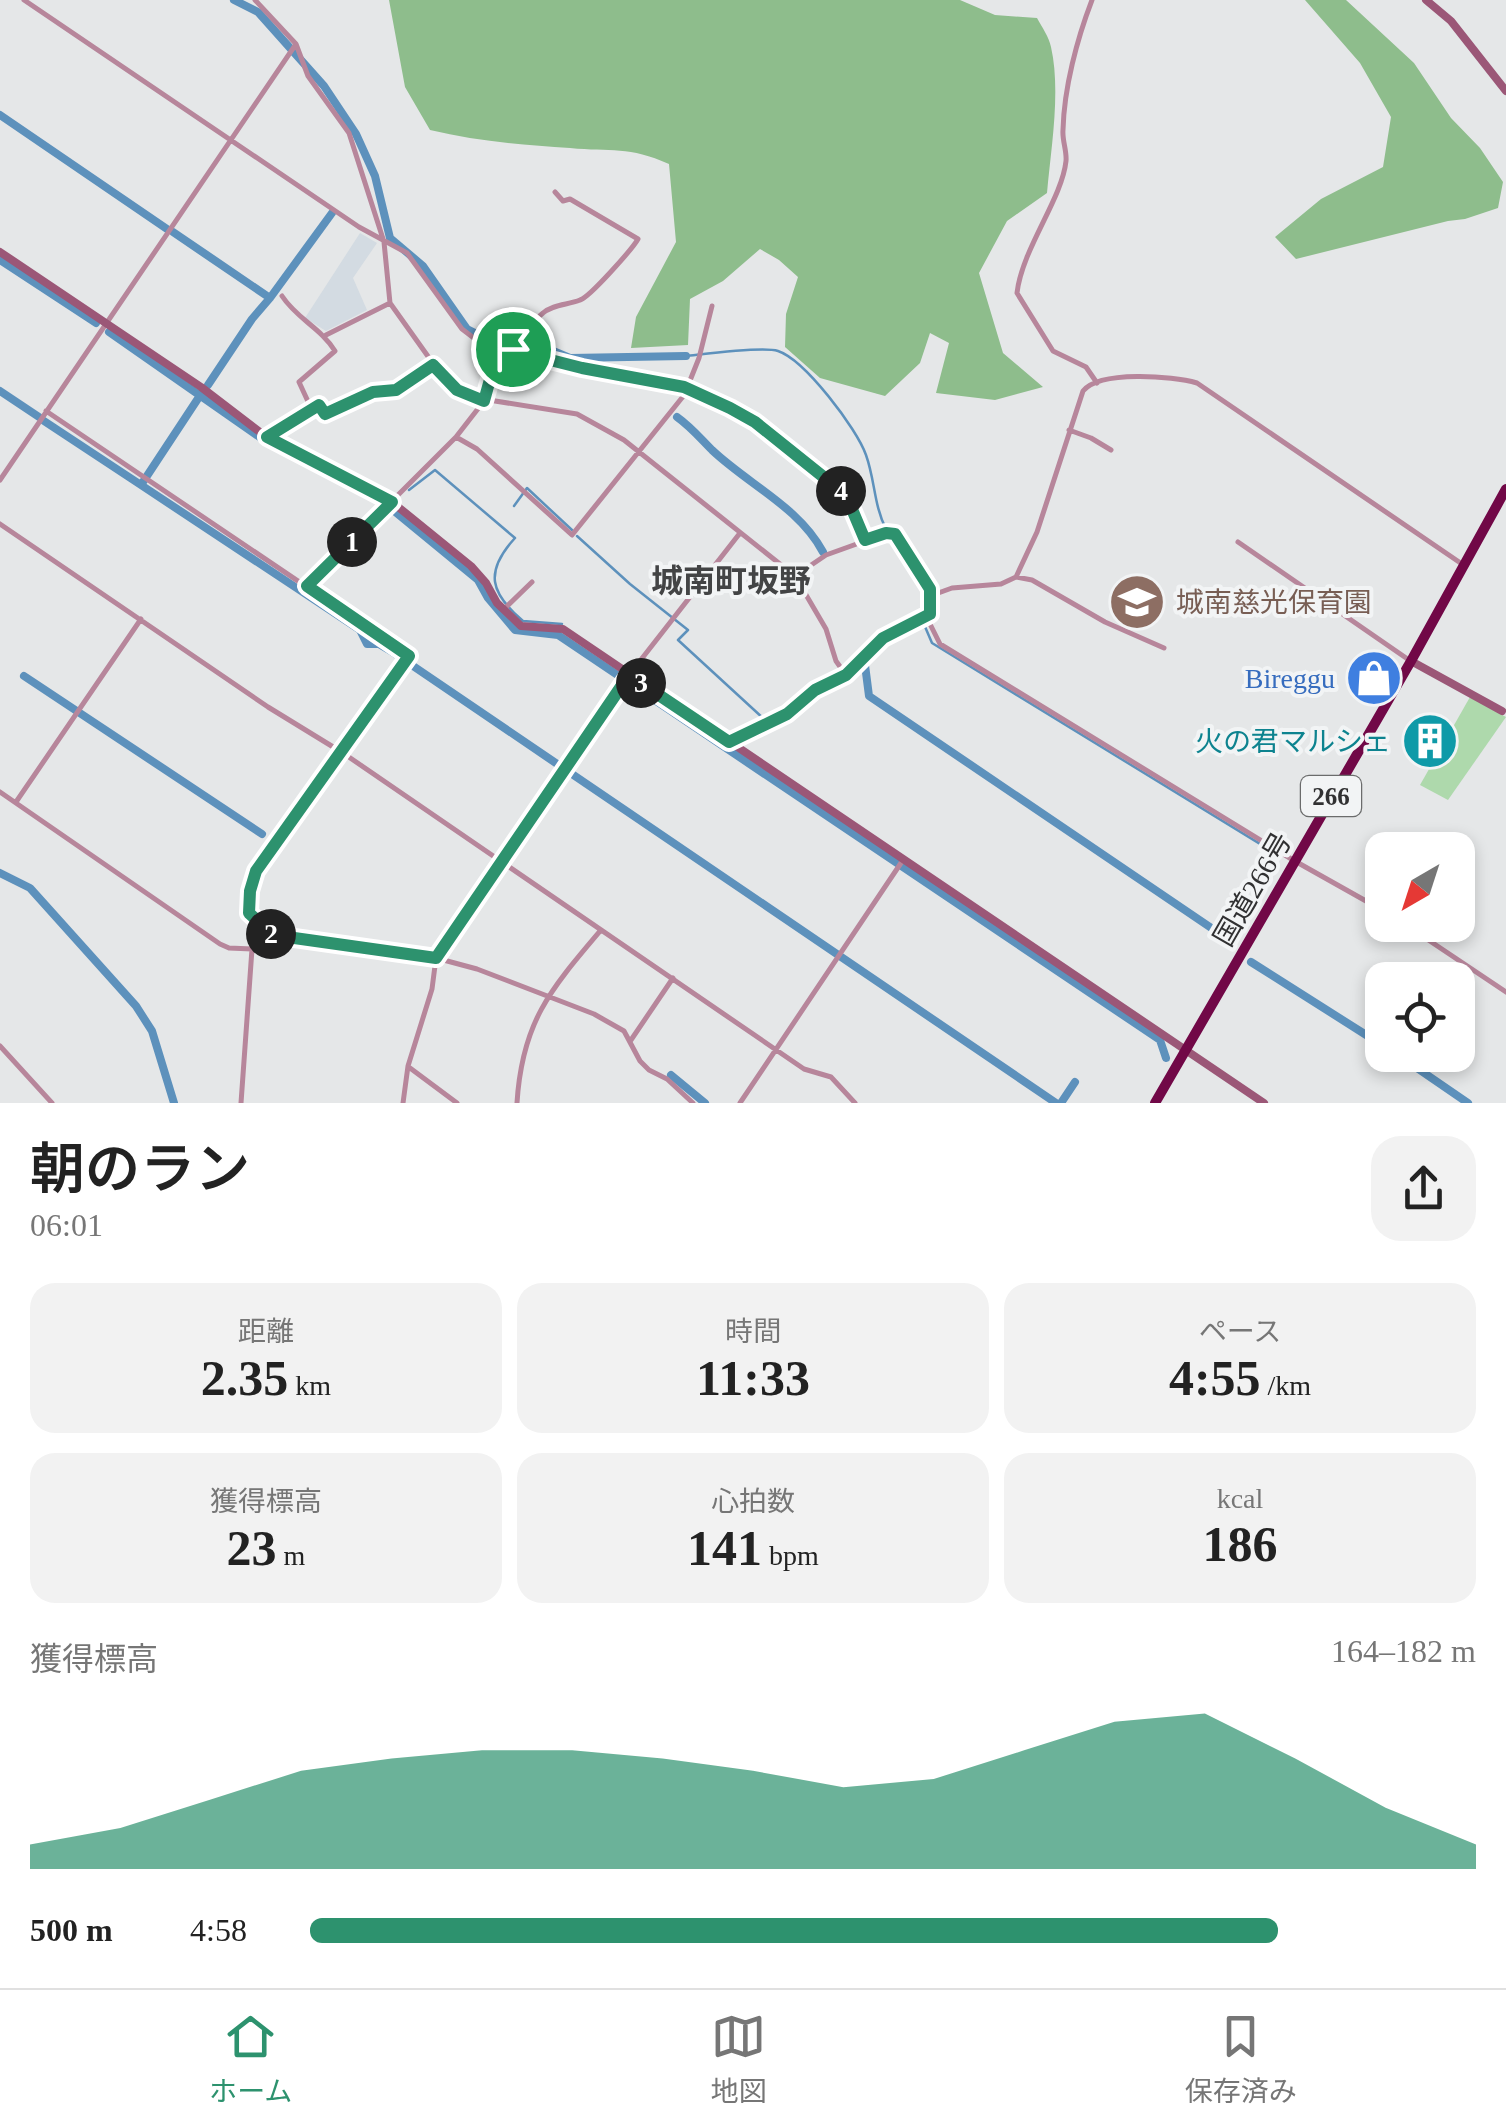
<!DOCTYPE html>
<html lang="ja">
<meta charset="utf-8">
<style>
body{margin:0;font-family:"Times New Roman","Noto Sans JP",serif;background:#f2f2f2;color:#222;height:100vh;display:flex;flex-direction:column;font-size:38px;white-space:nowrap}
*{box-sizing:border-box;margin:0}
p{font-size:32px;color:#767676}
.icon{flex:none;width:55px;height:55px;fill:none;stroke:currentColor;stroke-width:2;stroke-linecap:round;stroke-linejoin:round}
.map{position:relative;height:1103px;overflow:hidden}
.side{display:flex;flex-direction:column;background:#fff;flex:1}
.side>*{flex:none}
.needle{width:65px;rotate:219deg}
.tools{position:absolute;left:1365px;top:832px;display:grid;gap:20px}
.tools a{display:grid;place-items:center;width:110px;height:110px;border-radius:20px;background:#fff;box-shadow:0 5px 15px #0003;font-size:50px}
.pin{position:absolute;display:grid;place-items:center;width:85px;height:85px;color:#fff;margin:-42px;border:5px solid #fff;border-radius:50%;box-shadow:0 2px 10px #0007}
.km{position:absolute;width:50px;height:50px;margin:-25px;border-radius:50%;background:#222;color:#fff;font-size:28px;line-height:50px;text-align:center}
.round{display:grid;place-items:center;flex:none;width:105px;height:105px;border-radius:30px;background:#f2f2f2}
.summary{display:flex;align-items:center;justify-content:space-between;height:170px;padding:0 30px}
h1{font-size:55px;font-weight:600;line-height:75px}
.stats{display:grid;grid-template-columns:repeat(3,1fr);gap:15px;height:170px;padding:10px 30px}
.stats div{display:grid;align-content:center;border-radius:25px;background:#f2f2f2;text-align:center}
.stats b{font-size:50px;font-weight:600}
.stats small{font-size:28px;font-weight:400}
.stats p{font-size:28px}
.chart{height:280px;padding:20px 30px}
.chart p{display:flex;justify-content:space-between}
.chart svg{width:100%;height:180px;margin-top:10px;fill:#2d926e;opacity:.7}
ul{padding:0 30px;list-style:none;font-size:32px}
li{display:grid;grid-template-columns:160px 120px 1fr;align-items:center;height:75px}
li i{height:25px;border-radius:12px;background:#2d926e}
.tabs{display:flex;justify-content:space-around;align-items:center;height:140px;border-top:2px solid #e0e0e0;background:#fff;font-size:28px;color:#767676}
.tabs a{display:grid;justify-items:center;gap:5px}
.tabs .on{color:#2d926e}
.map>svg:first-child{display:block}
.built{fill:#d3dbe2}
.green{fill:#aed9ac}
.forest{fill:#8ebd8c}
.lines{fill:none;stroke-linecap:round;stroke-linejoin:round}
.stream{stroke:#5d91bc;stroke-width:2.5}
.canal{stroke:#5d91bc;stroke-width:8}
.street{stroke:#b7869b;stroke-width:5}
.secondary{stroke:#9b5777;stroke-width:8}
.highway{stroke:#710847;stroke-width:10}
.route-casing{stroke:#fff;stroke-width:20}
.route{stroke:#2d926e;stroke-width:12}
.labels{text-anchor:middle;stroke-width:8;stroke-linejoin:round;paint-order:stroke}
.shield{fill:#f2f4f5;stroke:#6b6c6c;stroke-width:2.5}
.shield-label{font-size:25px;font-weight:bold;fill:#313132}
.education-label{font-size:28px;fill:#785e54;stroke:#f2f4f5;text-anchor:start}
.shop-label{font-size:28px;fill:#366cbe;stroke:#f2f4f5;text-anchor:end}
.culture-label{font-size:28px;fill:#0d838f;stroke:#f2f4f5;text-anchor:end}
.street-label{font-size:28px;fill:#313132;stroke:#f2f4f5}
.quarter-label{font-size:32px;font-weight:bold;fill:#434445;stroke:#f2f4f5}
</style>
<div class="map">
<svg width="1506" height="1103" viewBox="0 0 1506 1103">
<rect width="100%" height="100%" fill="#e5e7e8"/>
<path class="built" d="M360,233L377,243L353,278L367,310L326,331L305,318Z"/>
<path class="green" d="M1470,697L1506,717L1448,800L1420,785Z"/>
<path class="forest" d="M389,0H960L995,15L1037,18C1042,27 1049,37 1051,47C1061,91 1051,148 1047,193L1007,221L979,273L1003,353L1043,387L995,400L936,393L949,343L930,333L920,363L885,396L820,378L785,347L786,314L798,277L779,260L760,249L723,281L690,299L688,345L631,348L636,317L676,242L669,164C629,146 611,152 570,148C523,145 476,141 430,130L405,87Z
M1305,0H1346L1414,63L1451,118L1480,148L1503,182L1498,208L1465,219L1448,221L1296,259L1275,237L1321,199L1383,167L1391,117L1360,63Z"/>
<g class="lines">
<path class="stream" d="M686,356C705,354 763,346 778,351C805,360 857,429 866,455C875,480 874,506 886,529
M409,490L435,470L515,538C484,572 490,593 523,621L562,624
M514,506L527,488L572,530
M577,536L630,584L688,630L678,640L764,719
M890,536L907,558
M919,577L926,588L920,615L932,643L1278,855"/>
<path class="canal" d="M234,0L258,12L324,86L356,134L375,176L390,238L423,266L467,329L479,335L534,343L570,358L686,356
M0,115L167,229
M173,232L270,298L252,319L208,385
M0,260L96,323
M270,298L332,213
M109,332L261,438L388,506L478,580L488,598L515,630L558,635L1160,1040L1166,1058
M0,391L39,417
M677,417C691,427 700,438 712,450C749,485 799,507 823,552
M44,421L141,485L201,394
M141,485L360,630L367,644H379L391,651L1056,1103
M865,665L869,696L1232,942
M24,676L262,834
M0,873L30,888L136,1006L152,1031L174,1103
M1251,962L1382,1045
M1398,1055L1468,1103
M671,1075L705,1103
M1061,1103L1075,1082"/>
<path class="street" d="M24,0L359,227L407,253L462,329L479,342L582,368L684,387L755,422L846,495L865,541L886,533L895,534L930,589V624L940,644L1293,860L1382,910
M255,0L296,44L308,76L349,133L384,242L390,303L442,376L470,397L577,414L624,440L795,576L826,629L836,661L846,675
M1092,0C1077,39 1064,88 1063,130C1062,140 1067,151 1066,161C1062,199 1022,249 1017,293L1053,351L1086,367L1097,383
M282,296C297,319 321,328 335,351L299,382L311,408L319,405L325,414L373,393L396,390L433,365
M326,335L390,303
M513,349C522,338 531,322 543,313C553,304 568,305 580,300C590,297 633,248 638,239L570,199L563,201L555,192
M687,388L699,358L712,306
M46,411L409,656L256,871L250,891L252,949L241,1103
M1069,430L1091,438L1111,450
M267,437L311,408
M456,437L477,449L572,535L689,389
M0,480L296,44
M0,524L268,707L343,753L804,1069L831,1077L855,1103
M1238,542L1409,660
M795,576L826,555L865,541
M1016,577L1037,532L1083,391C1100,370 1172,376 1197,383L1462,564
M307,586L456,437L484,401L498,348
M930,596L952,588L1001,584L1016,577L1032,580L1105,622L1164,648
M503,610L532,582
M729,742L787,714L815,690L846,675L883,638L930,614
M0,792L220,944L229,948L252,949
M16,802L141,619
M251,915L273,935L436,958L477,969L594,1014L624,1031L640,1061L649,1070L667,1079L693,1103
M1406,925L1506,992
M631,1040L673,978
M0,1046L52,1103
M410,1068L457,1103
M403,1103L408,1066L432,989L436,958L629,675L740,533
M517,1103C522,1022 550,990 601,930
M740,1103L903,860"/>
<path class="secondary" d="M1426,0L1451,21L1506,91
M0,252L201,387L265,436L392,502L471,566L486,583L497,603L521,626L563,629L1264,1103
M1411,661L1502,711"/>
<path class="highway" d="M1155,1103L1411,661L1506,489"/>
</g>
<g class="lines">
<g class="route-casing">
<path id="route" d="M499,347L582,368L684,387L730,408L755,422L846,495L865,540L886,533L895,534L930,589V614L883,638L846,675L815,690L787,714L729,742L629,675L436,958L273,935L249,913L250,891L256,871L409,656L307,586L392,502L267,437L319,405L325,414L373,392L396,390L433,365L457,390L484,401Z"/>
</g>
<use href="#route" class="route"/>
</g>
<defs>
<g id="school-disc" transform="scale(2.875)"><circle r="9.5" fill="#8d6e63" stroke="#f2f4f5"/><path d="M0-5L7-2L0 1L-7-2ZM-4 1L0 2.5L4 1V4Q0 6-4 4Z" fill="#fff"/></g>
<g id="shop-disc" transform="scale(2.875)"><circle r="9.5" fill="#3f7fe0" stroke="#f2f4f5"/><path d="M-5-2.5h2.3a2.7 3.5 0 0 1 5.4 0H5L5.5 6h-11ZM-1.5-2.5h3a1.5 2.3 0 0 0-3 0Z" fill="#fff"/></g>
<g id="building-disc" transform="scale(2.875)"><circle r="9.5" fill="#0f9aa8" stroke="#f2f4f5"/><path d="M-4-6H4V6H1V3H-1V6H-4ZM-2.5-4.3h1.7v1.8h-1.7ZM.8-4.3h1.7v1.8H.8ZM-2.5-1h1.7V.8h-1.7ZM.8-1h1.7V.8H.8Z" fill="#fff"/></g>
</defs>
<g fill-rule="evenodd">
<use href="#school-disc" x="1137" y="602"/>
<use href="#shop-disc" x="1374" y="678"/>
<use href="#building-disc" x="1430" y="741"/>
</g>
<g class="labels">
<rect class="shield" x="1301" y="776" width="60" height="40" rx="8"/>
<g class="shield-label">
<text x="1331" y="805">266</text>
</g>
<g class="education-label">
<text x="1176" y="612">城南慈光保育園</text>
</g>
<g class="shop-label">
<text x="1335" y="688">Bireggu</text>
</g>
<g class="culture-label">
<text x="1391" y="751">火の君マルシェ</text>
</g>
<g class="street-label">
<text transform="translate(1252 889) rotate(-60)" y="10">国道266号</text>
</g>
<g class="quarter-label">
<text x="731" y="592">城南町坂野</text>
</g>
</g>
</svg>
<div class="tools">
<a><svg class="needle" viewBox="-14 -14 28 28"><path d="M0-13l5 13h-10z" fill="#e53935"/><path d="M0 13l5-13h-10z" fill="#767676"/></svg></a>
<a><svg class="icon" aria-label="locate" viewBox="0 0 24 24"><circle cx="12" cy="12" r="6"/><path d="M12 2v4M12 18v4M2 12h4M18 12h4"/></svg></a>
</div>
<div class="pin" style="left:513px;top:349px;background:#1e9e55"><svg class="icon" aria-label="arrive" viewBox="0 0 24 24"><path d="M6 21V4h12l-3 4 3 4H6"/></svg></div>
<b class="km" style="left:352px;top:542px">1</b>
<b class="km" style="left:271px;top:934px">2</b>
<b class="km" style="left:641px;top:683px">3</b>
<b class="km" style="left:841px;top:491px">4</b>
</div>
<section class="side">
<div class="summary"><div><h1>朝のラン</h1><p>06:01</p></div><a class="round"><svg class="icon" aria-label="share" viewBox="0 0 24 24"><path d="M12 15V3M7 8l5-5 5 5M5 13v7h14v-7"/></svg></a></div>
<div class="stats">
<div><p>距離</p><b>2.35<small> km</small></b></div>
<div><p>時間</p><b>11:33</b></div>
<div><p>ペース</p><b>4:55<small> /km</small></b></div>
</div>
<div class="stats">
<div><p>獲得標高</p><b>23<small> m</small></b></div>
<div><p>心拍数</p><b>141<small> bpm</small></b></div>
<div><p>kcal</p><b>186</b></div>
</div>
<div class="chart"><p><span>獲得標高</span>164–182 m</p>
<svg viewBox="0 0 160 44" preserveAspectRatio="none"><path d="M0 44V38L10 34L20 27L30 20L40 17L50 15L60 15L70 17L80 20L90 24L100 22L110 15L120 8L130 6L140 17L150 29L160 38V44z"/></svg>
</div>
<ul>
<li><b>500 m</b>4:58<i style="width:83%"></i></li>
</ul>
</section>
<nav class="tabs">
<a class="on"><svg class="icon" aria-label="home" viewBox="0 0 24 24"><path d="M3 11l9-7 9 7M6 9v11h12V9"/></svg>ホーム</a>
<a><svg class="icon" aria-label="map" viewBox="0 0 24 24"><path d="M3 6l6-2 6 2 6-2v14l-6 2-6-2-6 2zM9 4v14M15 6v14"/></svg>地図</a>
<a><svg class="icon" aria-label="saved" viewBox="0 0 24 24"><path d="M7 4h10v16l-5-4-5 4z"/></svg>保存済み</a>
</nav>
